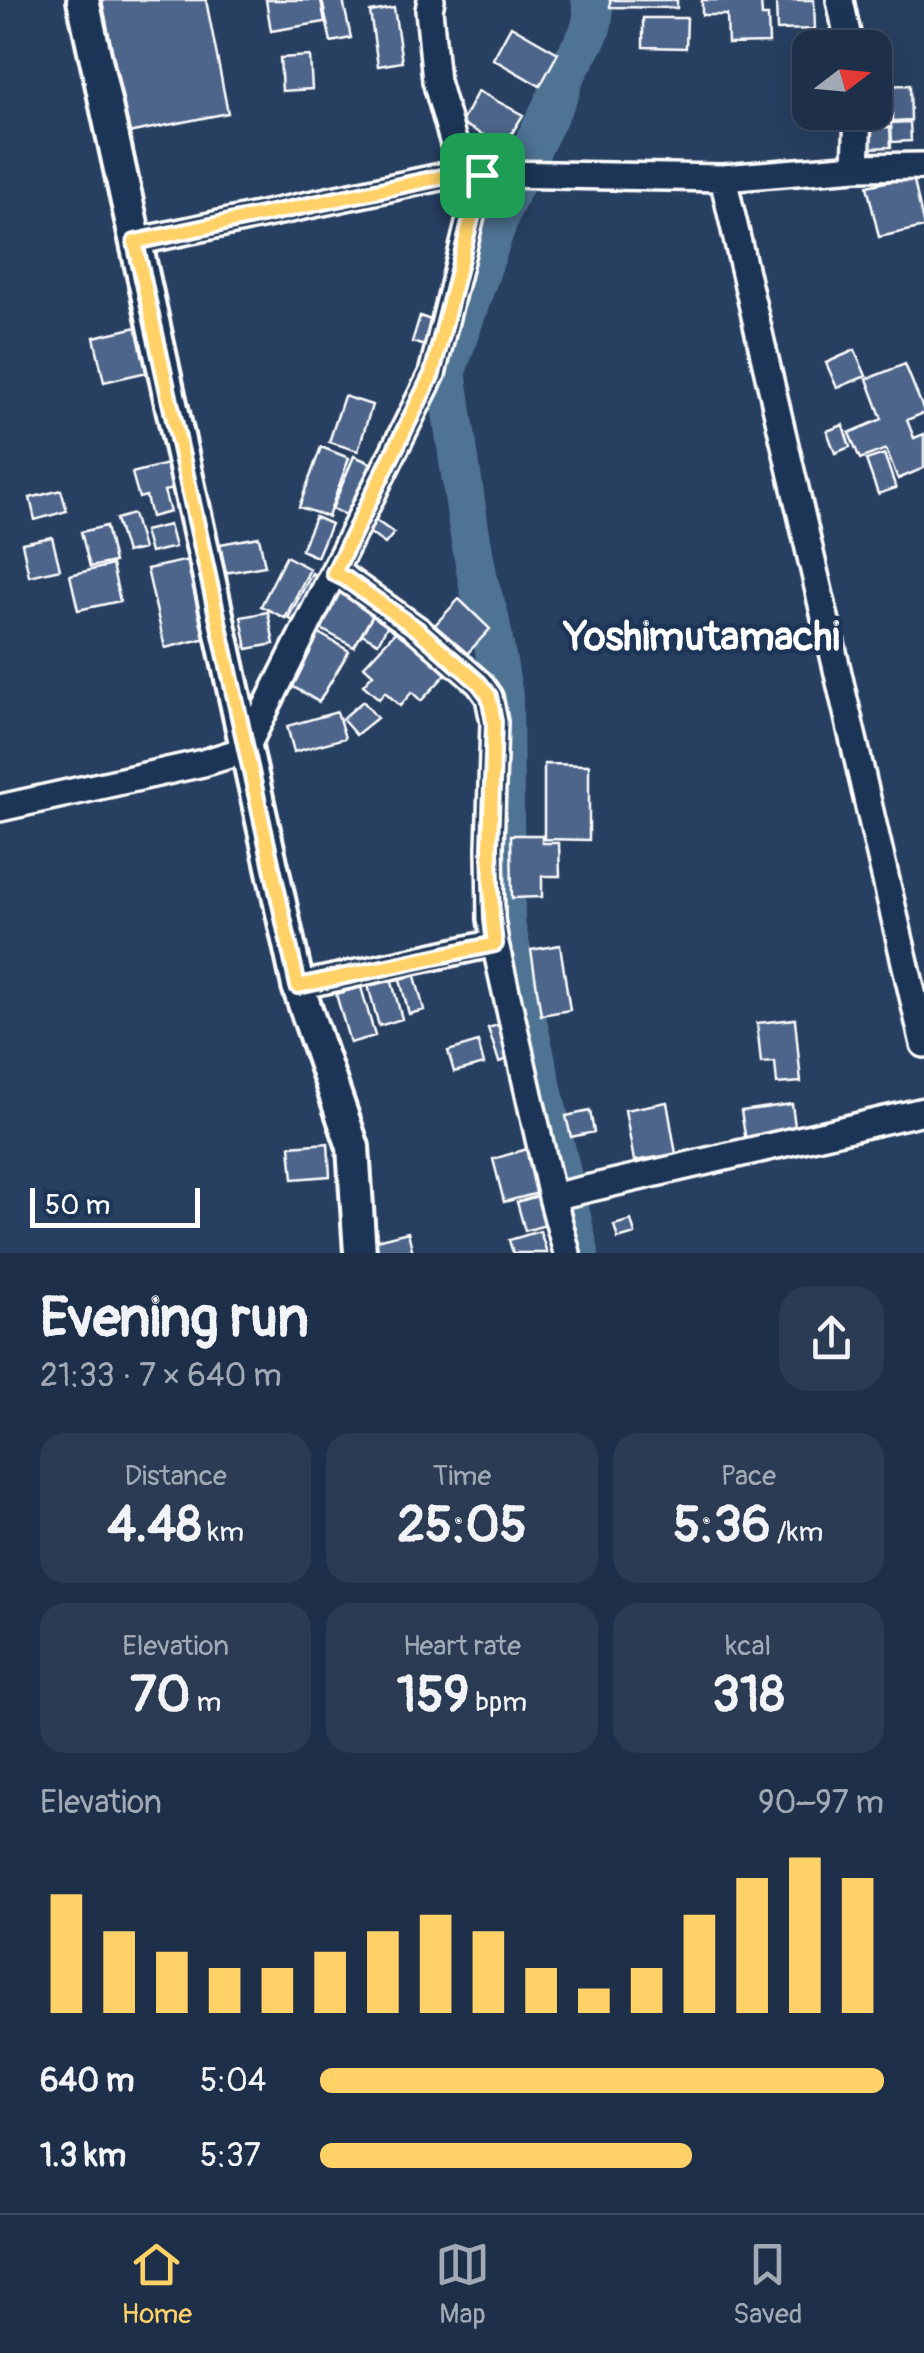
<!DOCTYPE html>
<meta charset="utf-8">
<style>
body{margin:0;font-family:Pangolin,sans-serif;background:#2a3b53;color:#f1f3f6;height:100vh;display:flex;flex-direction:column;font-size:38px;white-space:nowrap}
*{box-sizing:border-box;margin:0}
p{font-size:32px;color:#a0a9b4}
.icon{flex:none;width:55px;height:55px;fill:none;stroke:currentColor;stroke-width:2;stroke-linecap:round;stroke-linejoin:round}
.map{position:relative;height:1253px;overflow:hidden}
.panel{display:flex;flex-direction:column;background:#1d2f49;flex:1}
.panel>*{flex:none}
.needle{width:65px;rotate:74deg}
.controls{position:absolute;left:792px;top:30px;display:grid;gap:20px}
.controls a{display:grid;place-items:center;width:100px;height:100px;border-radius:20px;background:#1d2f49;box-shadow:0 10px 40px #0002,0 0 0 2px #3b4a61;font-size:50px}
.scale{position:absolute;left:30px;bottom:25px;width:170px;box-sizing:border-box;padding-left:10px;border:5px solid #fff;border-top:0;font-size:28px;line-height:35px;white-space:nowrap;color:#fff;-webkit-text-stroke:8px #1d3557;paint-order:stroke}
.pin{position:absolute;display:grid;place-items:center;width:85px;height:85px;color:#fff;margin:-42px;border-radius:20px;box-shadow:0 5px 15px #0006}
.round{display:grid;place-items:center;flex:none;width:105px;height:105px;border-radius:30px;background:#2a3b53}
.head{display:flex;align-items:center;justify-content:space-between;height:170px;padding:0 40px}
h1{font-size:55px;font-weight:800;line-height:75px}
.figures{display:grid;grid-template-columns:repeat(3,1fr);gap:15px;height:170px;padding:10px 40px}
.figures div{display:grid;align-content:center;border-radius:25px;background:#2a3b53;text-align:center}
.figures b{font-size:50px;font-weight:800}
.figures small{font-size:28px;font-weight:400}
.figures p{font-size:28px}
.chart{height:280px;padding:20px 40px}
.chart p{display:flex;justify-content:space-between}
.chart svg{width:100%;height:180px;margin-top:10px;stroke:#ffd166;stroke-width:6}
ul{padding:0 40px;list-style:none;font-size:32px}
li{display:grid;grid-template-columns:160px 120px 1fr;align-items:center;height:75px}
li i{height:25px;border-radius:12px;background:#ffd166}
.tab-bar{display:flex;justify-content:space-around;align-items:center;height:140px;border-top:2px solid #3b4a61;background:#1d2f49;font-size:28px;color:#a0a9b4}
.tab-bar a{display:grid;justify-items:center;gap:5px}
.tab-bar .active{color:#ffd166}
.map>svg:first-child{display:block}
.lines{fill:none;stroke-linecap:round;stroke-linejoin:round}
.river{stroke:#4f7393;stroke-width:40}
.building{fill:#4d658b;stroke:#fff;stroke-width:2.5}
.minor-casing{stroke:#fff;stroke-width:32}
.tertiary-casing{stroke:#fff;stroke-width:38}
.minor{stroke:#1d3557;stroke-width:25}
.tertiary{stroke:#1d3557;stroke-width:30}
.route-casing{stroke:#fff;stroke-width:20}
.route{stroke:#ffd166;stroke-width:12}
.labels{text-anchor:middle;stroke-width:9;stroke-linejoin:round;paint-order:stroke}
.quarter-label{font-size:40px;font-weight:bold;fill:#fff;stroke:#1d3557}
</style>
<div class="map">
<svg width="924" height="1253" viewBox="0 0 924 1253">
<rect width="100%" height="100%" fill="#273f61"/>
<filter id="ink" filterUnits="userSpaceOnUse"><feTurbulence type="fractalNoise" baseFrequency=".01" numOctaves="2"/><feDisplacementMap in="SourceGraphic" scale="20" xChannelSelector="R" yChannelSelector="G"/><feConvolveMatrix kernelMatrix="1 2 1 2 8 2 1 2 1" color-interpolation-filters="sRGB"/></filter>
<g filter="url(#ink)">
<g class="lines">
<path class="river" d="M579,1253L505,924L503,696L489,617L479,586L469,529L446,371L502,208L560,91C566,58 602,36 591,0"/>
</g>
<path class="building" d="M102,0H206L228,113L128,133Z
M266,0H321L325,22L271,31Z
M322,0H343L351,38L331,42Z
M610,0H677V8L610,7Z
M702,0H761L762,16H768L769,43L728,44L727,15H702Z
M776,0H814L815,29L777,30Z
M394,8L402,62L378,66L370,12Z
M643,18H687L686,48L643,47Z
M511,26L558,53L540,86L493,59Z
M310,56L312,89L282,91L280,58Z
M910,85L911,120L893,121V114L873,115L875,112V86Z
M478,91L523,115L504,146L461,123Z
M910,122L911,141L892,142L891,123Z
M890,127L891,147L867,148L866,128Z
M913,176L924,227L879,237L867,186Z
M420,316L436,322L428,347L412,342Z
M137,327L147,372L104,382L94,337Z
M855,350L866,376L837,388L826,363Z
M905,364L924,411V413L907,420L914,438L924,434V468L898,479L886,449L860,459L849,433L882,419L867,379Z
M344,396L372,405L358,451L329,442Z
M843,425L850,447L835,453L827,431Z
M321,447L349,458L328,517L299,507Z
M884,454L896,488L878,494L866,460Z
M354,456L375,465L353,518L332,509Z
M167,464L173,489L164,491L170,512L151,517L146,496L139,498L132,473Z
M61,490L67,511L35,520L30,498Z
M133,514L143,549L126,553L116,519Z
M315,517L331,524L317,557L301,550Z
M375,520L394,533L385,544L367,531Z
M169,525L175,547L150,553L144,531Z
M106,526L114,562L90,567L81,532Z
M52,537L60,569L29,576L22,543Z
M259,537L265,566L225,573L220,544Z
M286,556L310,569L285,618L261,606Z
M188,560L206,638L165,648L147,569Z
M112,565L120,601L78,610L70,575Z
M312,573L323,579L299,624L288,618Z
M338,588L376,610L354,647L316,626Z
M459,599L490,629L464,657L433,627Z
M376,610L391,619L378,643L362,634Z
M268,612L274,644L247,649L241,617Z
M312,629L349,651L319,702L282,680Z
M398,629L446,674L421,701L412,692L400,706L385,692L379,699L363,685L373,674L364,666Z
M363,701L377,718L356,735L342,719Z
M337,712L345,738L294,752L287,726Z
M544,764L589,765V840L544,839Z
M511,835H542V843H559L560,876H542V897L512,898Z
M560,945L570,1010L541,1015L531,950Z
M414,972L424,1010L409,1014L399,976Z
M391,978L402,1019L379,1026L368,985Z
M361,987L375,1036L350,1043L336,994Z
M795,1019L801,1082L777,1084L775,1062L761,1063L757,1023Z
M504,1023L515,1057L499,1062L488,1028Z
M478,1042L484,1064L454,1072L448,1051Z
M667,1102L676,1154L634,1161L625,1110Z
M792,1104L796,1134L746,1141L741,1111Z
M590,1111L594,1132L571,1137L566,1116Z
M328,1143L330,1176L293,1179L290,1146Z
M527,1149L538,1193L504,1202L493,1159Z
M541,1195L549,1224L525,1231L517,1202Z
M631,1220L635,1234L618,1239L614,1225Z
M540,1231L547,1253H513L509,1240Z
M408,1232L413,1253H371L368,1242Z"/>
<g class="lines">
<g class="minor-casing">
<path id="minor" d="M431,0L429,10L436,81L463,176
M840,0L850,48
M856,167L858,112
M723,178L924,1044
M135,242L445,176L499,174L723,178L856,167L924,166
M334,573L346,579L418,630L479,683L489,697L494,722L490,848L491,919L495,943L552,1197L567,1253
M0,808L203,763L245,750L432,374L481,175
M298,986L495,943
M552,1197L924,1111"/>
</g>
<g class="tertiary-casing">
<path id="tertiary" d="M83,0L298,986L353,1147L360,1253"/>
</g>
<use href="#minor" class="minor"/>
<use href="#tertiary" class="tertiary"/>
</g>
</g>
<g class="lines" filter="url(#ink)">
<g class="route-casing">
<path id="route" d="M482,175L432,374L334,573L346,579L418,630L479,683L489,696L494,722L490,848L492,919L495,944L298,986L135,242L446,176Z"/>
</g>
<use href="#route" class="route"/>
</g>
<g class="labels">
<g class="quarter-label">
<text x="702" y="650">Yoshimutamachi</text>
</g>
</g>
</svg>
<div class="controls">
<a><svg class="needle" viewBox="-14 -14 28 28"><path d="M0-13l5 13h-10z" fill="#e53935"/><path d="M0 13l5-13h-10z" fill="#a0a9b4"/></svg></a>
</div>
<div class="scale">50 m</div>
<div class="pin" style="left:482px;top:175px;background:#1e9e55"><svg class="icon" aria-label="arrive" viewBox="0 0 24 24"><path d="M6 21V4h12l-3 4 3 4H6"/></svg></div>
</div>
<section class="panel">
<div class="head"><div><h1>Evening run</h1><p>21:33 · 7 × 640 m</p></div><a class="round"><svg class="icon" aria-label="share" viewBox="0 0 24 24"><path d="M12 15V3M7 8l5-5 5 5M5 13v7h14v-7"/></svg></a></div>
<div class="figures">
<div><p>Distance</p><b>4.48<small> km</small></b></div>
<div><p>Time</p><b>25:05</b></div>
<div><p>Pace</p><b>5:36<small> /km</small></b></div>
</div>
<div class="figures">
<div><p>Elevation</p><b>70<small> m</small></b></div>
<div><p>Heart rate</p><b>159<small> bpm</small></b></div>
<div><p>kcal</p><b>318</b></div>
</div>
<div class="chart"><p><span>Elevation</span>90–97 m</p>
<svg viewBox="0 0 160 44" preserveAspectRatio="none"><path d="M5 44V15M15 44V24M25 44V29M35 44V33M45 44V33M55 44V29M65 44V24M75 44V20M85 44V24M95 44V33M105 44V38M115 44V33M125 44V20M135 44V11M145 44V6M155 44V11"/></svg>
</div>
<ul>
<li><b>640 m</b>5:04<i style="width:100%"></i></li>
<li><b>1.3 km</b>5:37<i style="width:66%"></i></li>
</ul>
</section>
<nav class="tab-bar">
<a class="active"><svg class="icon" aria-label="home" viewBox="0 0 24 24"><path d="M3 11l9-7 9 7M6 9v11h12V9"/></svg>Home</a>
<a><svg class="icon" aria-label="map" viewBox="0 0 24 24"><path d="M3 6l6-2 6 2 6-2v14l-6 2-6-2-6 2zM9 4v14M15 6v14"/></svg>Map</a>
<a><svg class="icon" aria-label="saved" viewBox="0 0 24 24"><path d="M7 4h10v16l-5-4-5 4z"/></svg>Saved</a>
</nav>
